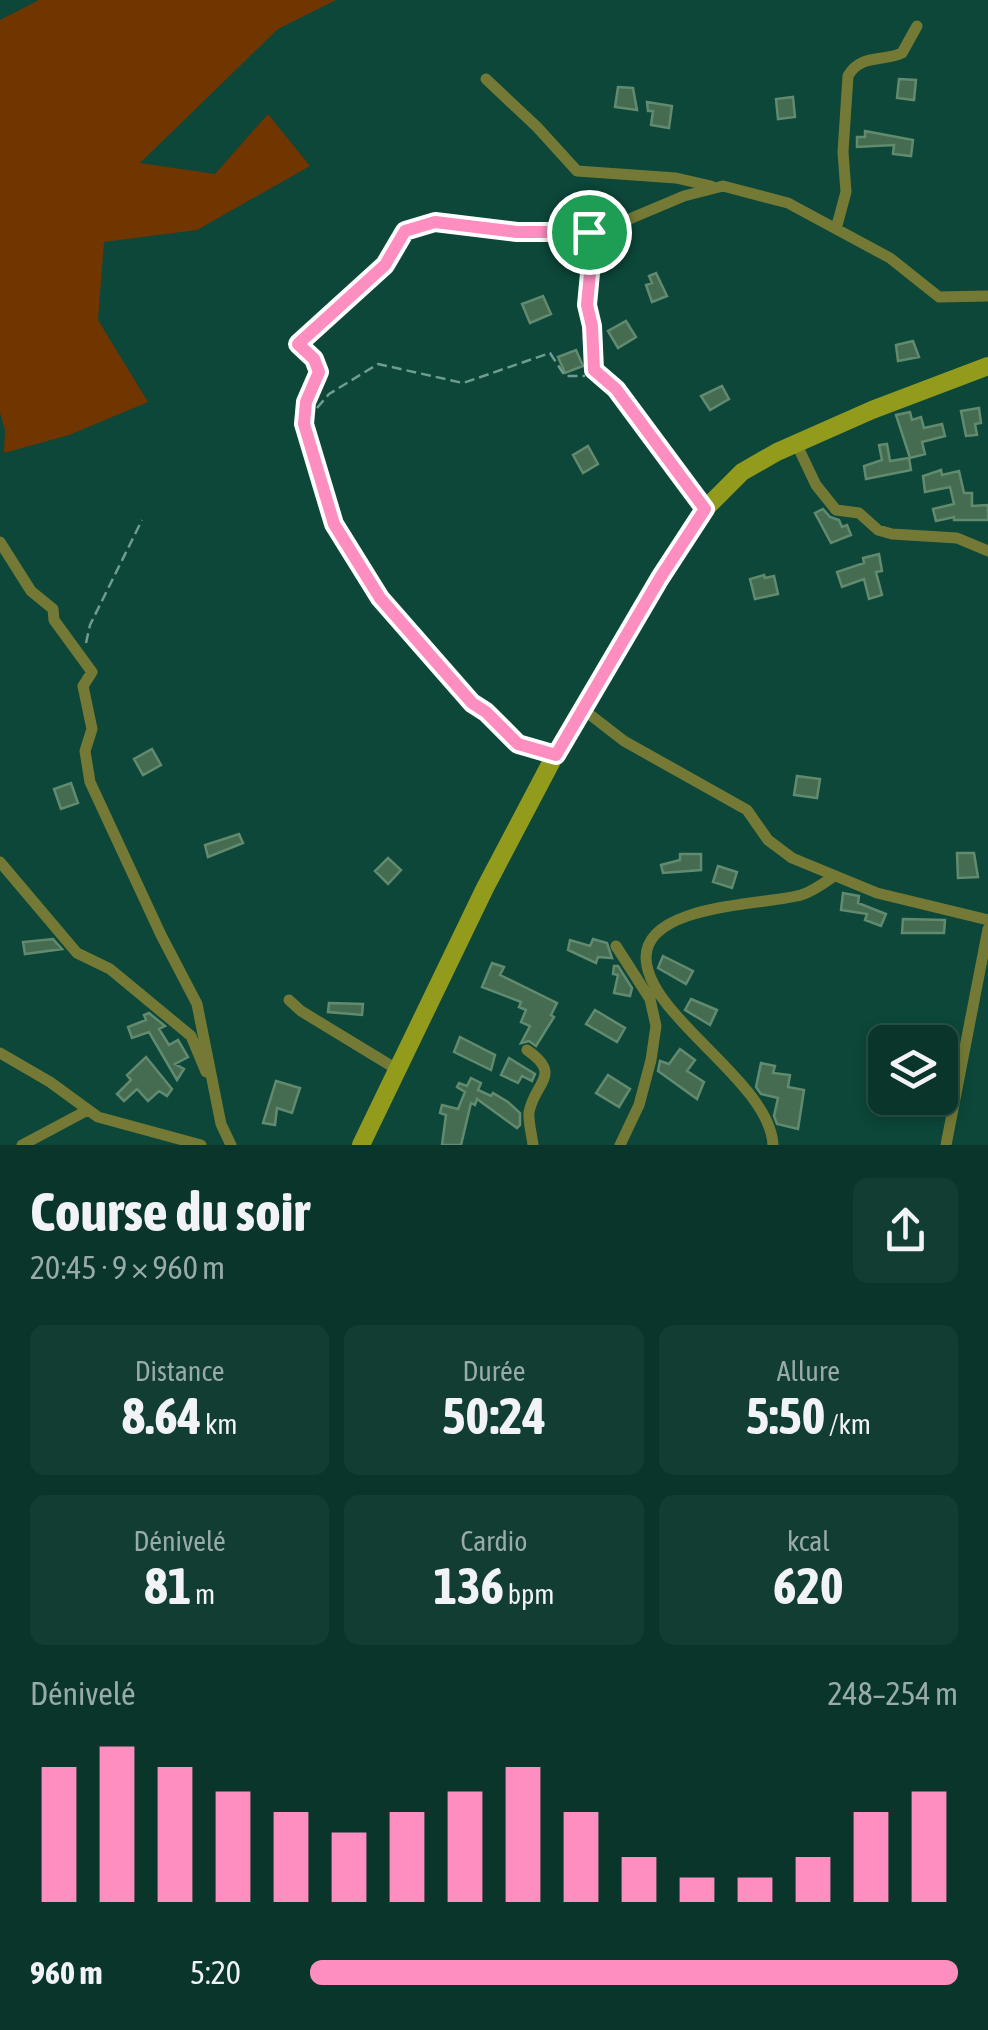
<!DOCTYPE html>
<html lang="fr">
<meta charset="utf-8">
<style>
body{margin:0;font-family:"Asap Condensed",sans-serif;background:#123d33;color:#f1f3f6;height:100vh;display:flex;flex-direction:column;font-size:38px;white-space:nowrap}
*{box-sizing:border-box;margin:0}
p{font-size:32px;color:#99aba9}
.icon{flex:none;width:55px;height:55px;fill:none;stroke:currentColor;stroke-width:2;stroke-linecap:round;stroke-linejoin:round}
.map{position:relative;height:1145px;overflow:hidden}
.drawer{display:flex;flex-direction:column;background:#09352b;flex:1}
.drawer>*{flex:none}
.fabs{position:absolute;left:868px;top:1025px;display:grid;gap:20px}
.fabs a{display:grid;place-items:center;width:90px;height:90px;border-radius:15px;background:#09352b;box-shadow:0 5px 15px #0003,0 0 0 2px #295047;font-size:50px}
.pin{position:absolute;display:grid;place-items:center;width:85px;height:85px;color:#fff;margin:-42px;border:5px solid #fff;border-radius:50%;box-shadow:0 2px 10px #0007}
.round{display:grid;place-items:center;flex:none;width:105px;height:105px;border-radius:15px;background:#123d33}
.head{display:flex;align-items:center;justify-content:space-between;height:170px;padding:0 30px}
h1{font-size:55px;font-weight:700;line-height:75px}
.stats{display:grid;grid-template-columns:repeat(3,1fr);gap:15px;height:170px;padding:10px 30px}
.stats div{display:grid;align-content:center;border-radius:15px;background:#123d33;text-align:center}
.stats b{font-size:50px;font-weight:700}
.stats small{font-size:28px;font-weight:400}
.stats p{font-size:28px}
.chart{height:280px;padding:20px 30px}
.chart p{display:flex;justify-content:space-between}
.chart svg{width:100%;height:180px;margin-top:10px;stroke:#fd8ebf;stroke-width:6}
ul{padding:0 30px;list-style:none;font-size:32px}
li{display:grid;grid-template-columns:160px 120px 1fr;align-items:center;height:75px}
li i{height:25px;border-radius:12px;background:#fd8ebf}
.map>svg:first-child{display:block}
.green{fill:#713500}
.building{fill:#456c51;stroke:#628a6e;stroke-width:2.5}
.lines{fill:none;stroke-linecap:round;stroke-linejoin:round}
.path{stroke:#6f9c90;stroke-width:2.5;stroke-dasharray:10 5;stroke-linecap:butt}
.street{stroke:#747a35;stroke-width:11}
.secondary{stroke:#939b1d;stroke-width:18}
.route-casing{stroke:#fff;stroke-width:20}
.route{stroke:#fd8ebf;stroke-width:12}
</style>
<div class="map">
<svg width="988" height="1145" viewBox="0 0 988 1145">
<rect width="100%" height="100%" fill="#0c4739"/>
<path class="green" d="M39,0H336L278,29L140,163L215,174L268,114L310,166L197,230L104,242L98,320L148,402L69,435L4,453L5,430L0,413V20Z"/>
<path class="building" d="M899,79L916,80L914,100L897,98Z
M618,87L633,88L637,110L615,107Z
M793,97L795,117L778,119L776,99Z
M647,102L672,106L669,128L651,125L653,111H648Z
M865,131L913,140L911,156L893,154L894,145L857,147V137H865Z
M656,273L667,296L652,302L646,285L652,283L649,276Z
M543,296L551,314L530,323L522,304Z
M626,321L636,337L618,348L608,331Z
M913,341L919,357L898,361L896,345Z
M576,350L583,366L565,373L558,357Z
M722,386L729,399L710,410L701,396Z
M979,408L981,423L975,424L977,435L966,436L961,411Z
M910,412L912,420L921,417L924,428L942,424L945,436L922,442L925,454L910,458L896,415Z
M887,444L890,461L909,458L911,470L866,479L864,466L882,460L879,445Z
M588,446L598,464L583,473L573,455Z
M941,470L942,475L959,471L964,493H972V506L988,505V520H954V517L936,521L933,509L954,504L950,487L925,492L923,476Z
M823,509L830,517L839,520L842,527L847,525L851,535L831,543L815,513Z
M879,554L882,571L876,572L882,595L869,599L864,579L842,587L837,572L864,563L863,558Z
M764,575L765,578L774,576L778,594L755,599L750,579Z
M152,749L161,765L143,775L134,759Z
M797,776L820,779L817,798L794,795Z
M71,783L78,803L61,809L54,789Z
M239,834L243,843L208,857L205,845Z
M957,853H974L978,877L958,878Z
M680,854H701V870L663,873L661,865L680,860Z
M388,858L401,870L388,884L375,871Z
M718,866L737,872L732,888L713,882Z
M843,893L859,896L858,903L886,914L881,926L865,920L867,914L841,910Z
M903,919L945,920L944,933H902Z
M53,939L62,949L25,954L23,942Z
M593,939L607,943L612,958L598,957L596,963L568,950L570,940L590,946Z
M663,956L693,971L686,984L658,968Z
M492,963L504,967L500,975L557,1003L551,1015L554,1017L536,1046L529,1041L521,1043L530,1026L521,1022L526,1010L519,1007L521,1002L482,987Z
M614,966H618L632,988L630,996L614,993L618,975L613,974Z
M691,999L717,1010L710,1025L685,1010Z
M329,1003L363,1004L362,1015L328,1012Z
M595,1010L625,1028L617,1042L586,1024Z
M149,1013L165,1026L159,1029L169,1045L178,1040L188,1057L175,1064L184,1069L177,1080L149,1032L132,1038L128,1027L146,1020L144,1015Z
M460,1037L495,1055L491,1070L454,1052Z
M680,1049L695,1060L687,1071L704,1082L697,1099L658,1071L660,1061L669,1064Z
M146,1057L172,1089L167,1096L159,1091L148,1101L137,1089L124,1101L117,1094L131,1080L127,1075Z
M509,1058L535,1074L532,1081L522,1076L518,1083L501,1075Z
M761,1063L775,1066L773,1073L790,1075L788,1087L804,1090L798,1129L777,1124L774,1116L778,1098L761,1094L756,1087Z
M608,1075L630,1089L619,1107L596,1093Z
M471,1078L481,1083L478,1090L491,1096L493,1093L508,1102L520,1113V1125L517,1128L477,1099L475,1105L471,1103L461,1145H442L446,1115L440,1113L442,1105L458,1109L465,1092L457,1087L459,1083L467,1086Z
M276,1081L300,1088L297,1097L292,1113L277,1108L275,1125L263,1123Z"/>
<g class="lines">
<path class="path" d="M317,408L329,394L378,364L463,383L550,353L565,376H585
M86,643L90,625L142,520"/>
<path class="street" d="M486,79L537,127L577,171L676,178L711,186
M836,229L846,192L843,152L848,76C860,54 882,62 902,53L917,26
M589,232L592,251L587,305L592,326L594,370L616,389L705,509
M796,443L816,485L836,510L859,513L878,530L892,534L957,538L988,551
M0,542L31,591L53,609L54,620L92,672L83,686L92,729L85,751L90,782L161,935L197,1004L221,1124L231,1145
M584,710L624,741L747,810L768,840L792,858L877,893L988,920
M555,755L518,744L485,711L472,703L380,598L334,524L303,425L306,402L319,373L314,359L298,347L302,338L385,265L405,231L435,222L517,231L589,232L608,228L684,196L723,186L788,203L890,258L939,297L988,296
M0,862L77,953L110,969L191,1036L206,1072
M616,946L650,999L656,1026L651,1060L639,1105L620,1145
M289,1000L301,1011L398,1070
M527,1050C563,1075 535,1082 529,1112C528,1122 532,1135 533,1145
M0,1053L50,1082L98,1117L201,1145
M22,1145L86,1111
M773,1145C770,1081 646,1016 646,957C647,903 767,905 801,895C814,891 824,883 834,876
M946,1145L988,929"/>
<path class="secondary" d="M361,1145L485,888L555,755L660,578L705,509L742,472L777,452L872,410L988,366"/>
</g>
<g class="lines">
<g class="route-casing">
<path id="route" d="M435,222L517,232H589L592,252L587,305L592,326L594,370L616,389L705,509L660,578L556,755L518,744L486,712L472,703L380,598L334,524L304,424L306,402L319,372L314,359L298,344L385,265L405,231Z"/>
</g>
<use href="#route" class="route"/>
</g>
</svg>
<div class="fabs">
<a><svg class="icon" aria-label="layers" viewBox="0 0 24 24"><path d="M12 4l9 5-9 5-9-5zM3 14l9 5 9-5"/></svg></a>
</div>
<div class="pin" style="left:589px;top:232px;background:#1e9e55"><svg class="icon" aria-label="arrive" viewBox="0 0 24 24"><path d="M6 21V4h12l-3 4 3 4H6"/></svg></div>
</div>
<section class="drawer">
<div class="head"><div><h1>Course du soir</h1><p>20:45 · 9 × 960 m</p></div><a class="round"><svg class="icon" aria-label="share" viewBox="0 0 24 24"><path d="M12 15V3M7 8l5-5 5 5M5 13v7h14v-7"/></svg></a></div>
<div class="stats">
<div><p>Distance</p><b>8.64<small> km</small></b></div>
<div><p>Durée</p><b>50:24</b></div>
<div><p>Allure</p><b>5:50<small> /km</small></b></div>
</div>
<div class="stats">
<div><p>Dénivelé</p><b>81<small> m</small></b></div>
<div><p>Cardio</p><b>136<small> bpm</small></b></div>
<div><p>kcal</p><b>620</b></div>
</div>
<div class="chart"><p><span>Dénivelé</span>248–254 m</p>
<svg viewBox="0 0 160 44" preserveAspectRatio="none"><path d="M5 44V11M15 44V6M25 44V11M35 44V17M45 44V22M55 44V27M65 44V22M75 44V17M85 44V11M95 44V22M105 44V33M115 44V38M125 44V38M135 44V33M145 44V22M155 44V17"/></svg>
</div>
<ul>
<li><b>960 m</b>5:20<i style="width:100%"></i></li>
</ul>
</section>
